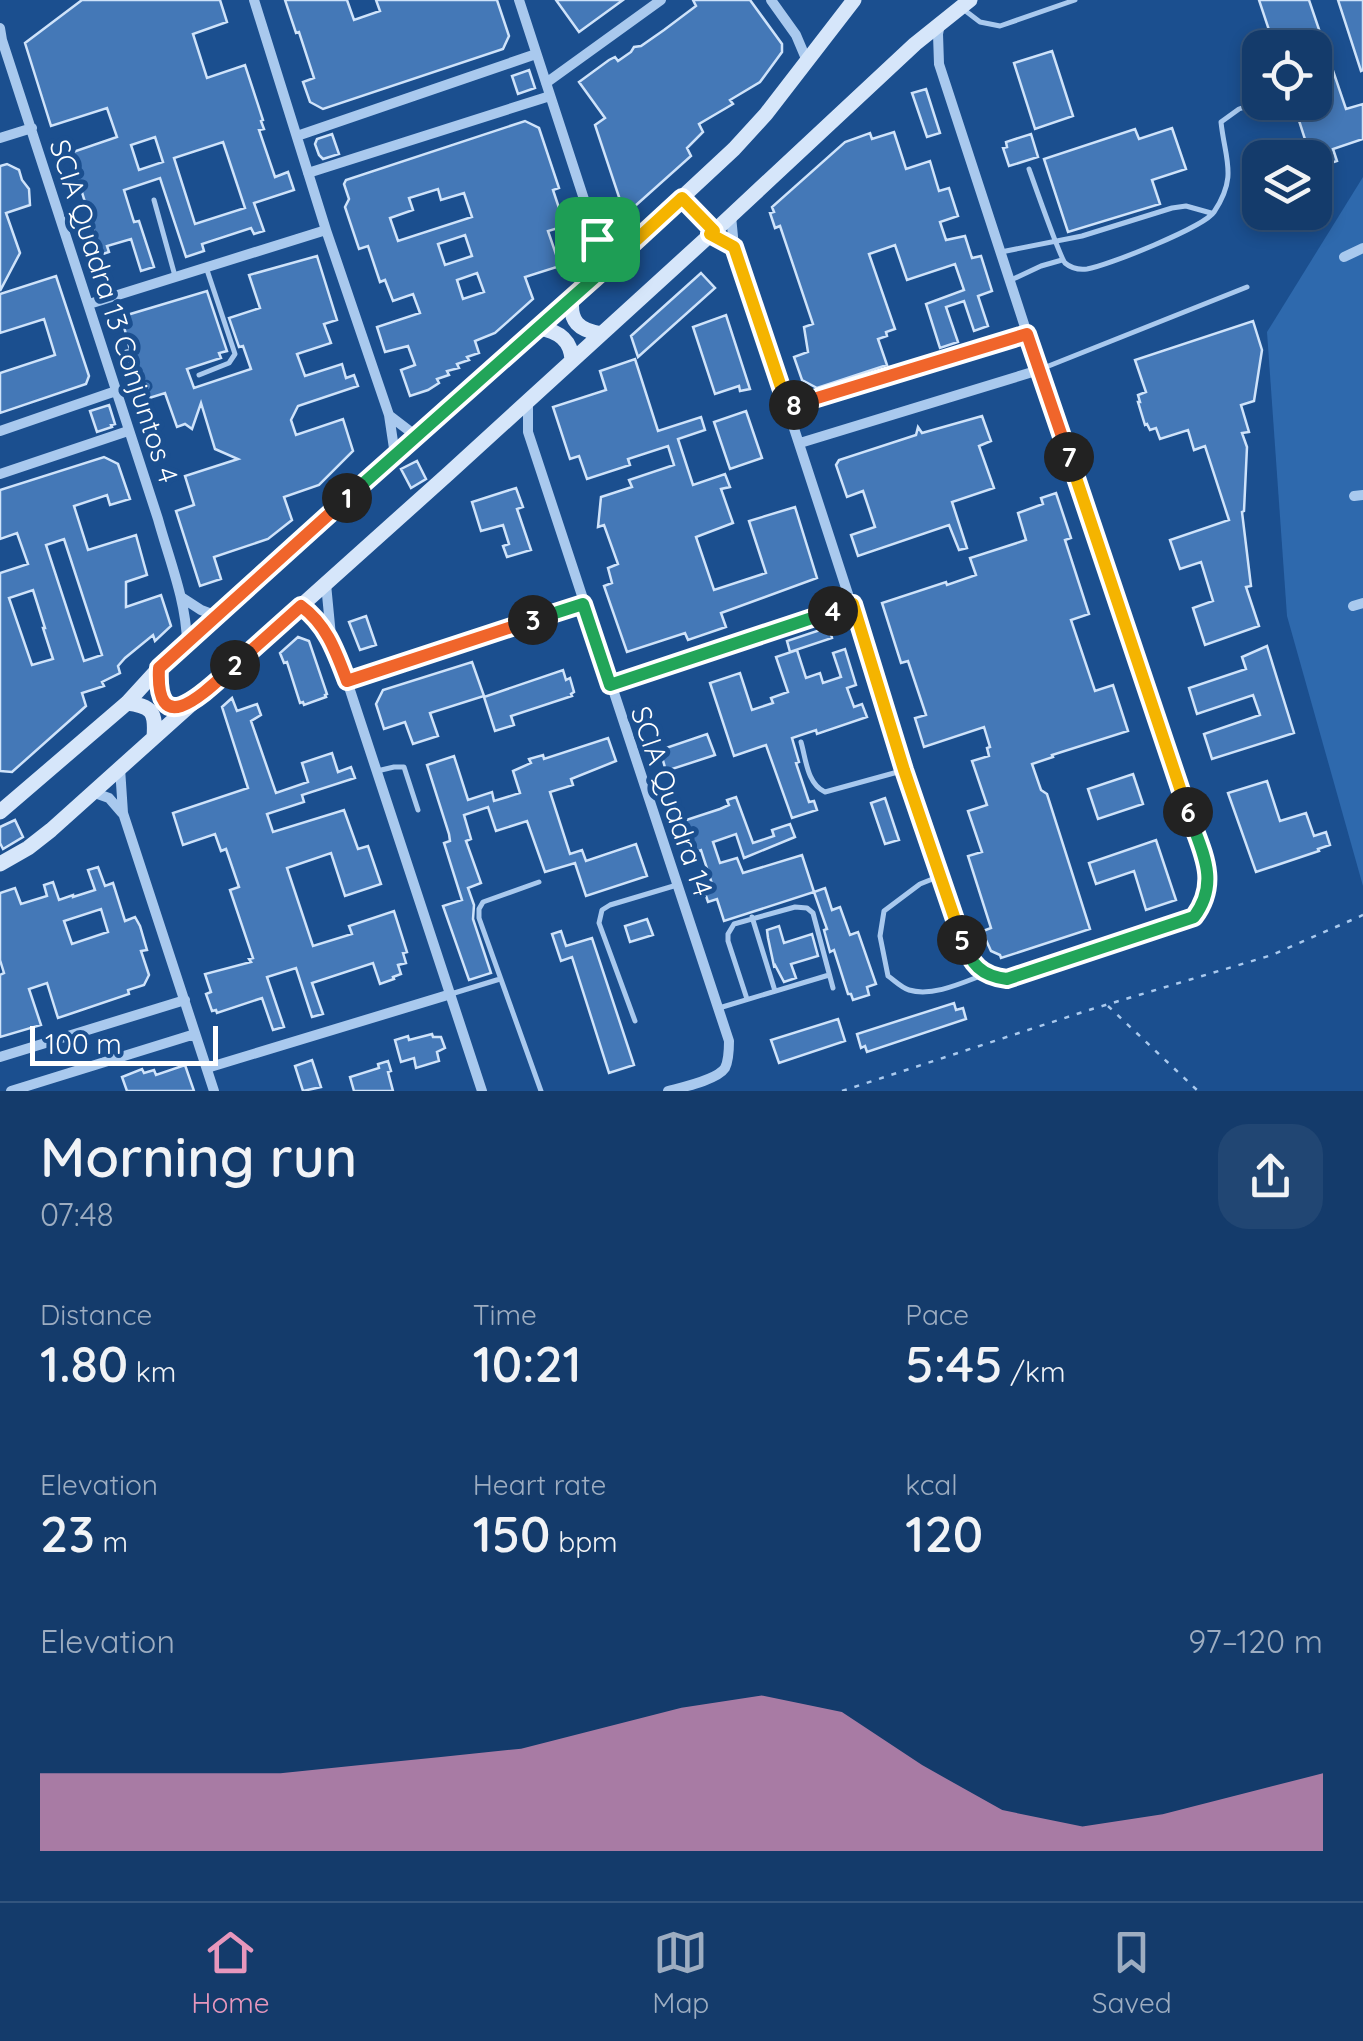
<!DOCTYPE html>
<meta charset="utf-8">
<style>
body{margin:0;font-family:Quicksand,sans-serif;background:#214673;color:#f1f3f6;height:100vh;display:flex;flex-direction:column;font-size:38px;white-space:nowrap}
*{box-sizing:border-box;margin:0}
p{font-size:32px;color:#9dadc1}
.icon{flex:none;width:55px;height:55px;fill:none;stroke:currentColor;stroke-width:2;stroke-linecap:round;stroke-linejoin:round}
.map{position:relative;height:1091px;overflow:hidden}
.panel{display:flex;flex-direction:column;background:#143b6b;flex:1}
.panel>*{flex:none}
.fabs{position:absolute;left:1242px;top:30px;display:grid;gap:20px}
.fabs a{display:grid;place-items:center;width:90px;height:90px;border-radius:20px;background:#143b6b;box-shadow:0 5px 15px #0003,0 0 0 2px #33557e;font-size:50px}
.scale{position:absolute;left:30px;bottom:25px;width:188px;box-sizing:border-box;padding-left:10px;border:5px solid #fff;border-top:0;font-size:28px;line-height:35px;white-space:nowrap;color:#fff;-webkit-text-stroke:8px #1b4f8f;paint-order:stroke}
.pin{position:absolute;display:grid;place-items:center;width:85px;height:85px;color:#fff;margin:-42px;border-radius:20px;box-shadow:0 5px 15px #0006}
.km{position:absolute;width:50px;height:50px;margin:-25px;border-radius:50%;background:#222;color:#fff;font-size:28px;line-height:50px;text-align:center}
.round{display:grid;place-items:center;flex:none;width:105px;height:105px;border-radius:30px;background:#214673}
.headline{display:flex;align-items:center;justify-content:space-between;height:170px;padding:0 40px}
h1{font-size:55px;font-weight:600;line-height:75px}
.metrics{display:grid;grid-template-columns:repeat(3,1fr);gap:15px;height:170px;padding:10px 40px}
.metrics div{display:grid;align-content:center}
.metrics b{font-size:50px;font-weight:600}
.metrics small{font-size:28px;font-weight:400}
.metrics p{font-size:28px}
.chart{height:280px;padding:20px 40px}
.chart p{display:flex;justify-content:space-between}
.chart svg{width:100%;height:180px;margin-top:10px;fill:#e797bd;opacity:.7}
.dock{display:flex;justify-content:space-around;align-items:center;height:140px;border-top:2px solid #33557e;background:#143b6b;font-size:28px;color:#9dadc1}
.dock a{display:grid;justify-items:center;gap:5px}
.dock .active{color:#e797bd}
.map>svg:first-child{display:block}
.green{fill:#2e69ad}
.building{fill:#4478b7;stroke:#cfe3fa;stroke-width:2.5;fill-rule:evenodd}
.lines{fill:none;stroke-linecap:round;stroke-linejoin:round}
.path{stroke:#a9c9ee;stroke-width:2.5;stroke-dasharray:5 8;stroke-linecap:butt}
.service{stroke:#a9c9ee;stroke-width:5}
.minor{stroke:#a9c9ee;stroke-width:10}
.secondary{stroke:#d6e6fa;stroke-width:15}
.split-1-casing{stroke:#fff;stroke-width:20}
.split-2-casing{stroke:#fff;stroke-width:20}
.split-3-casing{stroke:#fff;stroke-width:20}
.split-4-casing{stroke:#fff;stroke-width:20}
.split-5-casing{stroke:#fff;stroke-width:20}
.split-6-casing{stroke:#fff;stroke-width:20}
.split-7-casing{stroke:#fff;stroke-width:20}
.split-8-casing{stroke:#fff;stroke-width:20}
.split-9-casing{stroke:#fff;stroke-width:20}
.split-1{stroke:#22a559;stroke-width:12}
.split-2{stroke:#f0652b;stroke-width:12}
.split-3{stroke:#f0652b;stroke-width:12}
.split-4{stroke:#22a559;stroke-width:12}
.split-5{stroke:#f5b400;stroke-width:12}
.split-6{stroke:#22a559;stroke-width:12}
.split-7{stroke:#f5b400;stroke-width:12}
.split-8{stroke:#f0652b;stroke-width:12}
.split-9{stroke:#f5b400;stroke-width:12}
.labels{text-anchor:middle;stroke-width:10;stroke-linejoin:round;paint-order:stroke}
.street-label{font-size:28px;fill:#fff;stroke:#1b4f8f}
</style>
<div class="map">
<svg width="1363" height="1091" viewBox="0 0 1363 1091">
<rect width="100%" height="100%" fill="#1b4f8f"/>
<path class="green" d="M1363,177V886L1287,616L1267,332Z"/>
<path class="building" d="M82,0H220L227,22L193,34L207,78L245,65L263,120L261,121L264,129L259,130L275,177L288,172L294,190L254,203L264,231L254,234L251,228L202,244L204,251L186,257L160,178L124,190L134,222L139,221L154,267L141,271L131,239L107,246L109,252L94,257L88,237L95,235L70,153L117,137L107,108L51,126L25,43ZM155,137L163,162L139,170L131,145ZM223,142L245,208L195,224L174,158Z
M285,0H347L354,20L380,11L376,0H497L509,36L503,49L323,109L310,102L303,82L314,78L299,32L296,33Z
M556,0H623L579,32Z
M693,0H750L782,44V52L760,82L730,100L733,104L699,124L703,132L687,148L691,156L625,215L595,125L605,118L579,82L609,60L615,57L618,61L631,52L634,47L641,46L664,30L696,6Z
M1259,0H1309L1346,109L1363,104V139L1333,149L1337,161L1325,165L1323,160L1315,162V158H1311L1293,102H1315V48H1275Z
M1338,0H1363V70L1361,71Z
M1052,51L1073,116L1035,129L1014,63Z
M529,70L535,88L518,94L512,76Z
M926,89L940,133L927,137L912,93Z
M525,121L539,128L559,188L553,190L565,226L548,231L560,266L525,277L533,299L495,333L475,341L479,353L467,357L469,360L457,364L459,368L447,371L449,375L437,379L439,383L428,390L410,396L401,370L415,365L408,346L385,352L377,327L420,313L413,294L393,301L385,280L380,282L368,246L359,249L345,207L349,199L344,184L346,180ZM438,189L441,200L464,193L472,217L398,241L390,218L413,210L409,198ZM465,235L472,256L445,265L438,244ZM477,273L484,292L463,299L457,280Z
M1172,128L1186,169L1152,180L1160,204L1068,232L1044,159L1135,129L1139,139Z
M894,132L906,169L930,161L939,191L949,188L958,216L940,222L946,240L965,236L972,258L981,256L992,291L978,296L988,326L974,331L964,301L946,307L958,342L940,348L926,304L964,290L955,264L907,280L895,245L869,254L895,329L886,332L887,336L878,339L887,365L817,388L802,380L794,357L808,352L804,327L813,324L780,226L775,228L770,213L774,212L772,207L845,142L870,133L872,139Z
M332,134L339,154L323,159L319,155L315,144L317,139Z
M1031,134L1038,157L1009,166L1003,148L1007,147L1006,142Z
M7,164L19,170L22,180L29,189L30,205L6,213L20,253L0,291V166Z
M317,256L337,320L324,324L331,343L297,354L305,376L342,364L346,378L354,375L358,386L298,406L291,420L296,435L343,419L353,451L319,485L284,497L292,520L268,539L214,557L221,579L200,586L176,511L194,505L185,476L238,459L215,449L201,403L192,429L185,424L177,427L165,393L143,400L126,351L130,350L122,319L127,317V315L207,291L227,351L219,353L221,358L187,369L194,388L251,369L243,346L239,347L229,318L260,308L249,275Z
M701,273L715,288L638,357L631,336Z
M56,276L89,376L86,384L0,413V373L55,355L44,319L0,333V294Z
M726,315L750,389L740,391L739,386L715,394L693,327Z
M1253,321L1262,350L1254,401L1241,405L1249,432L1242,433L1247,447L1244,511L1242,512L1251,586L1246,587L1259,626L1205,645L1193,608L1213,601L1201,562L1180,569L1170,540L1229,520L1205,446L1194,450L1188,430L1160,439L1156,428L1150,430L1147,424L1145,425L1138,402H1140L1138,395L1146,392L1135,360Z
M635,359L658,431L701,417L705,430L678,439L693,485L725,474L730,487L721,489L733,523L696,537L714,590L766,573L749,521L795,507L817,578L721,613L726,627L688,640L685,633L627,652L604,586L612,583L608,568L618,564L604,525L598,527L601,497L632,487L629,480L674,465L668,446L628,459L630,465L587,479L579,456L570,459L553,407L606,390L600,371Z
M109,405L115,424L111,425L112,427L97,432L90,411Z
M746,411L762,458L730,469L714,422Z
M982,416L991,441L979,446L994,488L952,502L967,548L959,550L949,525L858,556L851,535L875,527L863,491L847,497L836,465L839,460L916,435L918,427L922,433Z
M104,457L118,464L130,499L110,505L107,495L74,506L88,550L136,535L147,575L126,582V607L161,595L171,626L155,641L153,635L125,658L118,666L120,673L102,682L104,686L82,693L86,706L12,772L0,771V573L28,564L17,533L0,539V490ZM64,539L102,655L84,661L46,545ZM33,590L45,628H43L53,659L32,665L9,598Z
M417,461L426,479L411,488L401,469Z
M516,488L523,507L517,509L531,550L507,557L503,546L509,544L503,525L481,531L472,502Z
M1056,493L1071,538L1065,540L1089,614L1071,620L1095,691L1113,685L1128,731L1052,755L1053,757L1032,764L1041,790L1047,794L1090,929L1001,958L1000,955L991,951L986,940L983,931L991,928L968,856L982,852L968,811L987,805L972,761L989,756L987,748L990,747L984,727L924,747L915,718L926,715L908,661L901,663L882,603L946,582L947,585L976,575L970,558L1026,540L1018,513L1043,504L1041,498Z
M366,616L376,645L360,650L349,622Z
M823,629L830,631L832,638L790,652L787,641Z
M298,637L309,641L327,694L325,695L326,697L304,705L303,702L300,703L287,662L284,663L280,653Z
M1267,646L1294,733L1212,759L1204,734L1260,715L1253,695L1197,714L1189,688L1246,669L1242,657Z
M845,649L856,685L847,688L854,707L862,704L867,717L817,734L816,730L792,738L799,762L796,763L809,802L814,801L817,810L792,818L766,745L734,756L710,683L740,673L752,710L773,703L771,698L788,692L776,657L797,650L806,678L820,673L823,683L841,677L833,653Z
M472,662L484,696L430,713L438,736L413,744L405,722L384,729L376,704L383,690Z
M563,670L566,680L570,678L574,692L571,694L572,696L511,716L514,725L495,731L484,697Z
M232,698L237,711L257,704L261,715L251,721L276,793L308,782L302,763L332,753L338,772L351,767L355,778L302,795L304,802L267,814L273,832L344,810L358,849L368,846L381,884L345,896L331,853L287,868L313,946L352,934L349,926L394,911L407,952L403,953L406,963L398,965L401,974L393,977L394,979L380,984L373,963L312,983L323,1014L312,1017L296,968L267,977L284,1027L273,1030L262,998L217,1013L216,1010L212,1011L206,994L211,992L205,974L251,962L249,959L253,958L230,890L239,887L226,849L221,851L215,834L183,845L173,813L248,788L222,707Z
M707,734L715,755L666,771L660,750Z
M608,738L616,761L571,779L573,785L550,792L570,854L582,850L586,861L636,844L647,876L586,896L575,863L545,872L527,821L496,831L488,807L464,815L471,839L466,841L481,883L468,888L474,905L473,919L491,973L469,980L443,906L462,900L444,843L450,841L449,834L427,765L454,756L468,800L492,792L494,801L520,793L513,771L531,763L529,759L543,755L544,759Z
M1133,774L1143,804L1098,819L1088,789Z
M1267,781L1280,821L1306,813L1314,836L1326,832L1330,845L1318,849L1319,851L1256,872L1228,793Z
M736,797L753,843L774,836L772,830L790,824L795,837L744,858L736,834L713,842L720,863L737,858L743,873L802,855L814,892L724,921L717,899L708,902L705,893L714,890L701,850L690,854L680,822L720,809L729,805L727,800Z
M885,798L899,840L885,844L871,803Z
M15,820L23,837L3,849L0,843V827Z
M1156,840L1176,900L1146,910L1134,871L1096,884L1089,863Z
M98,867L105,886L113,883L125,921L135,917L140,926L147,950L141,951L149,975L144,985L128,990L129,994L58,1018L47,983L29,989L41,1025L0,1037V975L4,973L0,960V893L15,888L21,904L47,896L44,885L53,882L59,900L73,895V897L95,890L88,870ZM101,909L108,932L72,944L64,921Z
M825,888L832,910L840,907L850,935L858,932L876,984L867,987L869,995L853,1000L851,994H848L834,950L830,952L824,930L827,929L814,892Z
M647,919L653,935L630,942L625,926Z
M779,926L784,943L812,934L818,956L791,964L796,978L784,982L775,965L774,966L768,938L767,930Z
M561,931L566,946L592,938L634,1065L609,1073L572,957L561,961L552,934Z
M954,1003L956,1010L963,1008L966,1019L867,1052L865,1046L861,1048L857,1034Z
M838,1019L845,1041L779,1063L771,1040Z
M432,1034L433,1037H441L445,1048L437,1052L439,1061L416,1068L414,1058L401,1062L395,1040L408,1036L409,1040Z
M312,1060L321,1087L303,1091L295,1066Z
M388,1061L391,1071L388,1072L393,1091H354L350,1077L379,1068L378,1064Z
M185,1065L194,1091H127L122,1077L142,1069L144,1073L154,1070L156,1075Z"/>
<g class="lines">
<path class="path" d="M689,207L705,222
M1108,1006L1198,1091
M842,1091L1089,1010L1272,955L1363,915"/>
<path class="service" d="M963,9L980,22L1000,26L1075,0
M1029,169C1034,183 1060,257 1065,263C1071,268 1079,270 1087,269C1107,266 1204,227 1214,212C1238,176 1225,160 1221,122L1239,109L1260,102
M154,200L175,276
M1001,252L1082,236L1172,208L1186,206L1211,213
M1011,280L1041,266L1062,260
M1041,369L1247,287
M199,375L229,363L235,354L207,270
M801,742C806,759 807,784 825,792L905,770
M377,771L394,767H404L418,810
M940,876L920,884L884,911L880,936L888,976C894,980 902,988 909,990C932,997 962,983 983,975
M539,882L483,902L479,909V918L541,1091
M752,917L775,991
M451,994L500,979
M747,999L728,941V934L734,924L795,907L807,908L813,913L833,988
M719,1008L829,975
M635,1021L599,923L602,910L610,905L677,885"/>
<path class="minor" d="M254,0L326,230L389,415L395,455
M519,0L597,239L601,272
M771,0L796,35L807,61
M0,28L2,40L158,519C169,559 186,600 187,642
M546,83L661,0
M297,136L536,54
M0,138L32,128
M308,173L550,96
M731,216L734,247C813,482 887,719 967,954C978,971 987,977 1007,979L1194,917C1205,902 1208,891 1208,872L1039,370L939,64L938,34L940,24
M597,239L620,255
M1344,257L1363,248
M89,304L326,230
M528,400V432L729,1041C729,1049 729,1060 725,1068C717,1080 683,1087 668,1091
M788,407L1027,334
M390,416L416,436
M0,431L116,391
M800,443L1039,370
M0,474L128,431
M1354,496L1363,495
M326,584L331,636
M181,597L201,610L217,616
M301,606C328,625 336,652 347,681L482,1091
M1353,606L1363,603
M347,681L583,603
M610,685L853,604
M120,768L123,813L214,1091
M92,792L109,798L122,813
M0,1057L185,1000
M207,1068L451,994
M11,1091L195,1034"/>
<path class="secondary" d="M572,298C569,322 579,330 601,334
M539,328C558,331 571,340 572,360
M159,668C158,692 160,712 190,704
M127,703C152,706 156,712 154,737
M0,812L127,703L159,668L310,531L620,255L734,149L766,114L854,0
M0,864L28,848L51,830L448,474L721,225L915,44L970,0"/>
</g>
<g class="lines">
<g class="split-1-casing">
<path id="split-1" d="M347,498L601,272L597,239"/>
</g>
<g class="split-2-casing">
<path id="split-2" d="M235,665C210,687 155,746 159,668L347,498"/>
</g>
<g class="split-3-casing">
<path id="split-3" d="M235,665L301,606C327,625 336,652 347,681L533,620"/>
</g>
<g class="split-4-casing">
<path id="split-4" d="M533,620L583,604L610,685L833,611"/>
</g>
<g class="split-5-casing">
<path id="split-5" d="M833,611L853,604L904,770L962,940"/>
</g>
<g class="split-6-casing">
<path id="split-6" d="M962,940C971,964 981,976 1007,979L1194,917C1221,881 1201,850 1188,812"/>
</g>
<g class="split-7-casing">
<path id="split-7" d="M1069,457L1188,812"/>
</g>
<g class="split-8-casing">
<path id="split-8" d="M794,405L1027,334L1069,457"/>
</g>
<g class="split-9-casing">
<path id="split-9" d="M597,239L620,255L682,198L714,231L710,234L734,247L788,408L794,405"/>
</g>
<use href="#split-1" class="split-1"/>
<use href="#split-2" class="split-2"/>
<use href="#split-3" class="split-3"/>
<use href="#split-4" class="split-4"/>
<use href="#split-5" class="split-5"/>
<use href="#split-6" class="split-6"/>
<use href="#split-7" class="split-7"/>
<use href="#split-8" class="split-8"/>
<use href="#split-9" class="split-9"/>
</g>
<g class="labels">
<g class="street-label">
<text transform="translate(114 311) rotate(72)" y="10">SCIA Quadra 13 Conjuntos 4</text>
<text transform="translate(672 801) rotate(71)" y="10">SCIA Quadra 14</text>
</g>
</g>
</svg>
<div class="fabs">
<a><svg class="icon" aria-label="locate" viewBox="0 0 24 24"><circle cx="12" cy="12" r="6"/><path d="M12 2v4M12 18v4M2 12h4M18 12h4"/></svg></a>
<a><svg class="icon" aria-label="layers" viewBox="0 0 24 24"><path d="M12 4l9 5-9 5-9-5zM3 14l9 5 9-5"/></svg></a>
</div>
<div class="scale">100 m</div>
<div class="pin" style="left:597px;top:239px;background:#1e9e55"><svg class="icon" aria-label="arrive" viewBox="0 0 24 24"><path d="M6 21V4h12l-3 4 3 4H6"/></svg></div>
<b class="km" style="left:347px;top:498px">1</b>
<b class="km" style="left:235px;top:665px">2</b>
<b class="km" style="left:533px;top:620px">3</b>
<b class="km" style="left:833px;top:611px">4</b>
<b class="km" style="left:962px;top:940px">5</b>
<b class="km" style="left:1188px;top:812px">6</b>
<b class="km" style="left:1069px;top:457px">7</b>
<b class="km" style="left:794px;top:405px">8</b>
</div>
<section class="panel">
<div class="headline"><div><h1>Morning run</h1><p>07:48</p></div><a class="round"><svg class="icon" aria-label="share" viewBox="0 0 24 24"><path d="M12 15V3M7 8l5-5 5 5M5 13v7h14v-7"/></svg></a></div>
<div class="metrics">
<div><p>Distance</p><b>1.80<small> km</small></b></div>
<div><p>Time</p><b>10:21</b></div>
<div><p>Pace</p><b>5:45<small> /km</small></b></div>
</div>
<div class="metrics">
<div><p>Elevation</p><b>23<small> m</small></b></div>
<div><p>Heart rate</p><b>150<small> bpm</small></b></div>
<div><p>kcal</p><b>120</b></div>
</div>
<div class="chart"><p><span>Elevation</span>97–120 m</p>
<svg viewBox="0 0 160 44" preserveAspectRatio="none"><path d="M0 44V25L10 25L20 25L30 25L40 23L50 21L60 19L70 14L80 9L90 6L100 10L110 23L120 34L130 38L140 35L150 30L160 25V44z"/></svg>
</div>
</section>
<nav class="dock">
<a class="active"><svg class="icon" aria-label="home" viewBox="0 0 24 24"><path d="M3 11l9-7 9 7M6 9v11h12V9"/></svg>Home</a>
<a><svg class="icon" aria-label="map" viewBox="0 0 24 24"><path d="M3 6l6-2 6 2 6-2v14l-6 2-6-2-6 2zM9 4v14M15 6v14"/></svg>Map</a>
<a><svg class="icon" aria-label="saved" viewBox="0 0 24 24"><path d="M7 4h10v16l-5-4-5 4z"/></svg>Saved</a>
</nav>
